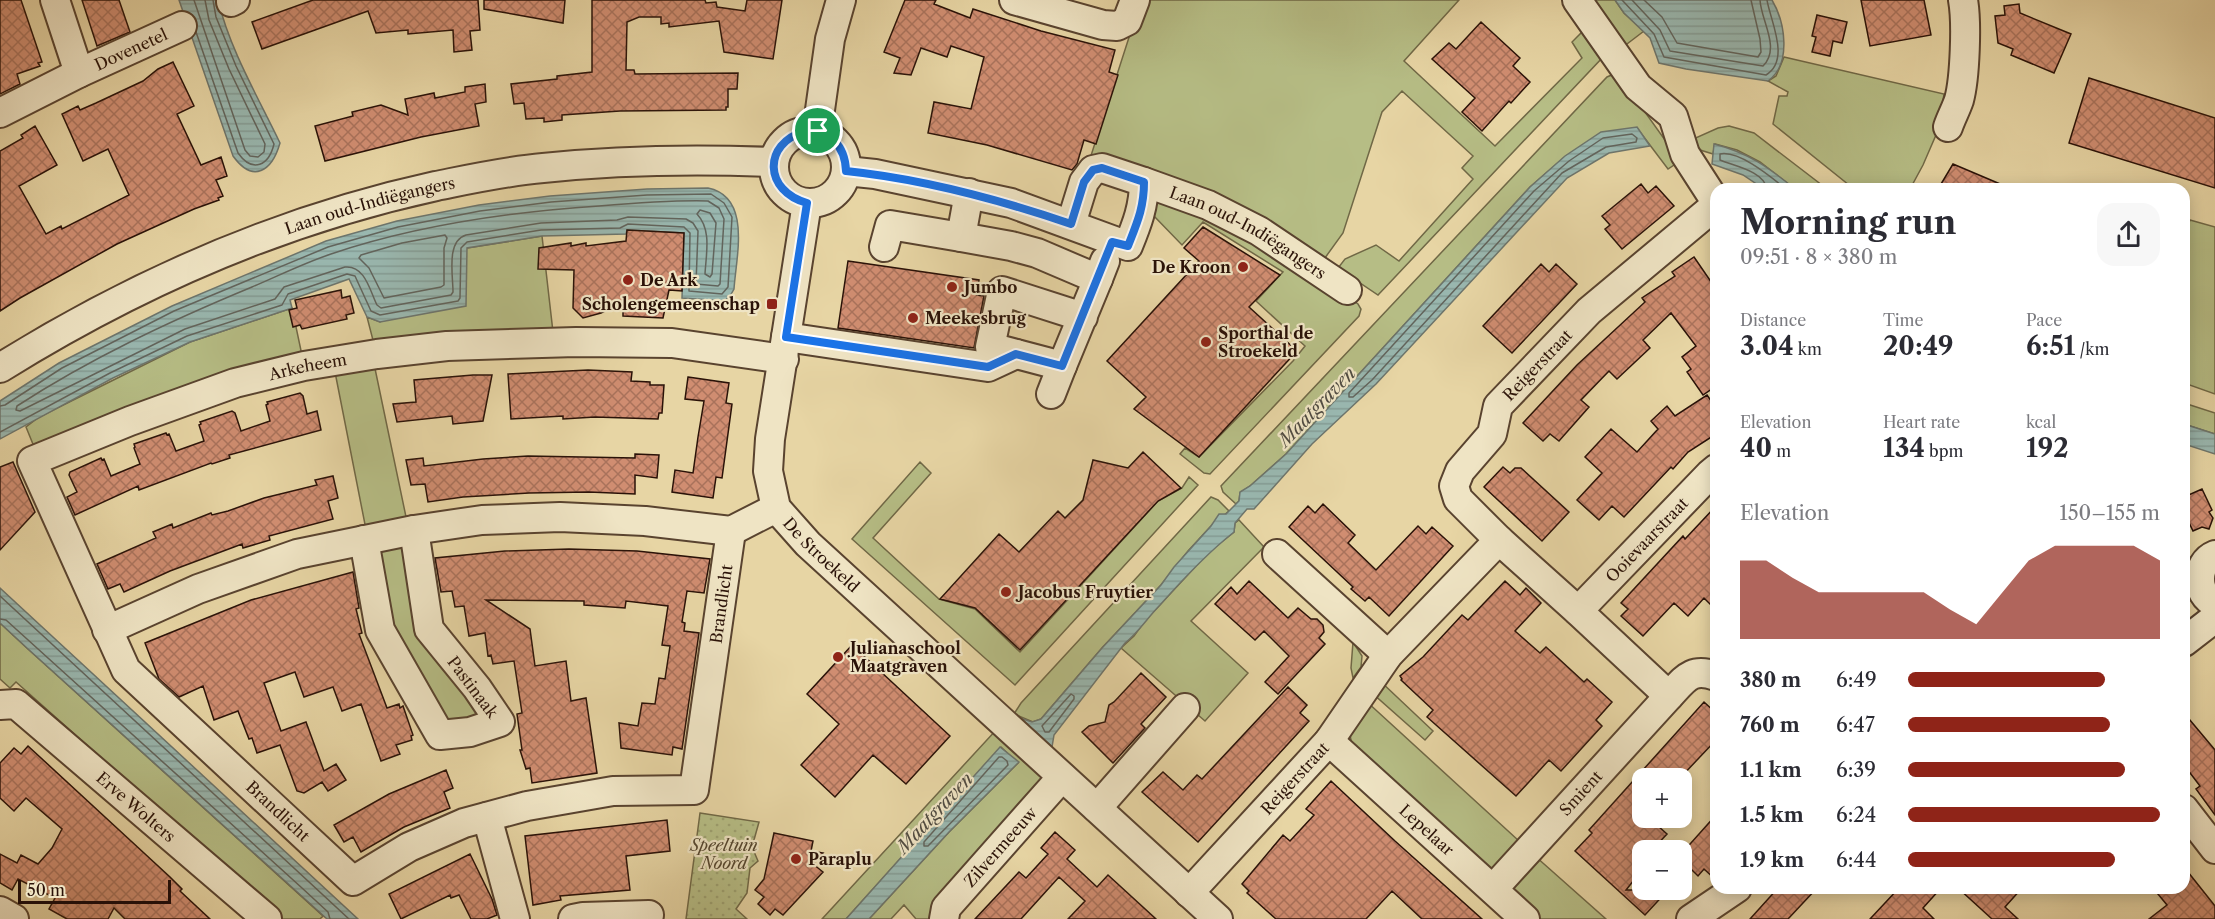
<!DOCTYPE html>
<meta charset="utf-8">
<style>
body{margin:0;font-family:"Libre Caslon Text",serif;background:#f7f7f7;color:#2b2b33;height:100vh;display:flex;flex-direction:column;font-size:22px;white-space:nowrap}
*{box-sizing:border-box;margin:0}
p{font-size:20px;color:#7c7c81}
.icon{flex:none;width:33px;height:33px;fill:none;stroke:currentColor;stroke-width:2;stroke-linecap:round;stroke-linejoin:round}
.map{position:relative;flex:1;overflow:hidden}
.panel{position:absolute;left:1710px;top:183px;width:480px;height:711px;display:flex;flex-direction:column;background:#fff;border-radius:18px;box-shadow:0 3px 15px #0003}
.panel>*{flex:none}
.controls{position:absolute;left:1632px;top:768px;display:grid;gap:12px}
.controls a{display:grid;place-items:center;width:60px;height:60px;border-radius:12px;background:#fff;box-shadow:0 3px 15px #0003;font-size:30px}
.scale{position:absolute;left:18px;bottom:15px;width:153px;box-sizing:border-box;padding-left:6px;border:3px solid #2a1208;border-top:0;font-size:16px;line-height:21px;white-space:nowrap;color:#2a1208;-webkit-text-stroke:4px #efe4c4;paint-order:stroke}
.pin{position:absolute;display:grid;place-items:center;width:51px;height:51px;color:#fff;margin:-26px;border:3px solid #fff;border-radius:50%;box-shadow:0 2px 6px #0007}
.round{display:grid;place-items:center;flex:none;width:63px;height:63px;border-radius:18px;background:#f7f7f7}
.headline{display:flex;align-items:center;justify-content:space-between;height:102px;padding:0 30px}
h1{font-size:33px;font-weight:700;line-height:45px}
.stats{display:grid;grid-template-columns:repeat(3,1fr);gap:9px;height:102px;padding:6px 30px}
.stats div{display:grid;align-content:center}
.stats b{font-size:26px;font-weight:700}
.stats small{font-size:16px;font-weight:400}
.stats p{font-size:16px}
.chart{height:168px;padding:12px 30px}
.chart p{display:flex;justify-content:space-between}
.chart svg{width:100%;height:108px;margin-top:6px;fill:#8f2418;opacity:.7}
ul{padding:0 30px;list-style:none;font-size:20px}
li{display:grid;grid-template-columns:96px 72px 1fr;align-items:center;height:45px}
li i{height:15px;border-radius:8px;background:#8f2418}
.map>svg:first-child{display:block}
.green{fill:#b6bd85;stroke:#706846;stroke-width:1.5}
.park{fill:url(#park-dots);stroke:#706846;stroke-width:1.5}
.water{fill:url(#water-rules);stroke:#6d756c;stroke-width:1.5}
.lines{fill:none;stroke-linecap:round;stroke-linejoin:round}
.shore{stroke:#62645c;stroke-width:1.5}
.building{fill:url(#building-cross-hatch);stroke:#2a1208;stroke-width:1.5}
.minor-casing{stroke:#59432f;stroke-width:32}
.minor{stroke:#efe4c4;stroke-width:28}
.route-casing{stroke:#fff;stroke-width:12}
.route{stroke:#1a73e8;stroke-width:8}
.poi-dot{fill:#8f2418;stroke:#efe4c4;stroke-width:2}
.labels{text-anchor:middle;stroke-width:4.5;stroke-linejoin:round;paint-order:stroke}
.street-label{font-size:16px;fill:#2a1208;stroke:#efe4c4}
.poi-label{font-size:16px;font-weight:bold;fill:#2a1208;stroke:#efe4c4;text-anchor:start}
.park-label{font-size:16px;font-style:italic;fill:#54452e;stroke:#efe4c4}
.water-label{font-size:18px;font-style:italic;fill:#514c42;stroke:#efe4c4}
</style>
<div class="map">
<svg width="2215" height="919" viewBox="0 0 2215 919">
<defs>
<pattern id="park-dots" width="8" height="8" patternUnits="userSpaceOnUse" patternTransform="scale(1.5)"><rect width="8" height="8" fill="#b6bd85"/><path d="M2 2h.1M6 6h.1" fill="none" stroke="#9da171" stroke-width="1.8" stroke-linecap="round"/></pattern>
<pattern id="water-rules" width="6" height="5" patternUnits="userSpaceOnUse" patternTransform="scale(1.5)"><rect width="6" height="5" fill="#99b7af"/><path d="M0 2.5h6" fill="none" stroke="#849c95"/></pattern>
<pattern id="building-cross-hatch" width="8" height="8" patternUnits="userSpaceOnUse" patternTransform="scale(1.5)"><rect width="8" height="8" fill="#d08d71"/><path d="M0 0l8 8M0 8l8-8" fill="none" stroke="#a9725b"/></pattern>
</defs>
<rect width="100%" height="100%" fill="#e7d5a4"/>
<filter id="stains"><feTurbulence type="fractalNoise" baseFrequency=".00333" numOctaves="4"/><feColorMatrix values="0 0 0 0 .2 0 0 0 0 .09 0 0 0 0 .02 0 0 0 .5 -.17"/></filter>
<radialGradient id="worn" r=".72"><stop offset=".6" stop-color="#630" stop-opacity="0"/><stop offset="1" stop-color="#630" stop-opacity=".3"/></radialGradient>
<path class="green" d="M1141,0H1459L1404,61L1495,146L1582,58L1572,42L1582,32L1592,31L1603,57L1378,295L1338,268L1345,259L1376,245L1399,261L1473,179L1462,168L1473,156L1402,91L1382,112L1343,233L1322,262L1087,168Z
M1589,0H1615L1624,13L1644,31L1623,47Z
M1784,57L1944,94L1939,128L1923,165L1910,189H1854L1773,124L1779,96H1787L1788,92L1768,81L1776,76Z
M1614,74L1630,91L1680,161L1668,169L1637,128L1566,156L1530,187L1286,454L1250,486L1240,493L1239,501L1236,504L1223,492L1221,486L1607,77Z
M1729,126L1754,133L1827,189H1795L1760,162L1737,150L1715,144L1713,154L1697,149L1691,140L1718,128Z
M1158,200L1262,241L1338,289L1358,304L1361,309L1359,316L1210,474L1204,473L1180,454L1185,448L1199,457L1293,361L1305,346L1256,301L1283,272L1203,222L1182,245L1153,215Z
M2190,220L2215,227V394L2184,383V238Z
M542,236L553,332L375,348L367,317L380,322L467,248Z
M292,308L303,360L37,454L26,427L39,417L190,342Z
M373,359L410,536L426,634L490,719L444,728L385,626L334,367Z
M2184,403L2215,413V434L2184,424Z
M920,462L931,473L873,538L939,599L975,609L1020,652L1158,501L1182,488L1189,477L1198,485L1015,685L852,539Z
M1211,497L1218,500L1229,511L1211,526L1188,551L1161,585L1102,648L1041,719L1033,722L1014,714L1021,703Z
M1239,520L1264,547L1191,621L1248,673L1205,721L1121,648L1134,636L1144,622L1209,552L1234,532L1235,523Z
M0,623L28,649L323,916L320,919H282L16,682L10,688L0,679Z
M1353,642L1362,656L1361,667L1353,678L1351,668Z
M1379,680L1433,731L1425,740L1371,692Z
M1366,701L1519,841L1489,873L1355,752C1344,726 1353,723 1366,701Z
M997,729L1054,783L930,919H916L904,905L891,919H869L949,832L1018,763L1001,747L846,919H822Z
M1535,856L1606,919H1538L1506,888Z"/>
<path class="park" d="M700,813L759,822L752,847L758,861L750,868L747,893L736,909L747,919H686Z"/>
<path class="water" d="M179,0H218C230,50 258,97 280,143C272,171 253,184 233,156Z
M1615,0H1772C1785,22 1792,64 1768,81L1686,69L1659,63L1650,38L1624,13Z
M1637,127L1650,146L1609,153L1567,178L1376,384L1312,444L1254,509H1247L1235,523L1234,532C1206,554 1183,579 1160,605C1148,617 1138,633 1125,643L1054,735L1052,747L1020,718L1032,722L1041,719L1102,648L1161,585L1174,567L1211,526L1219,514H1226L1239,501L1240,492L1250,486L1286,454L1530,187L1565,156L1601,132Z
M1714,144C1749,153 1768,167 1795,189H1764L1743,175L1712,164Z
M708,188C752,197 736,257 734,289L730,296L724,301L682,298L684,233L627,230L626,234L542,236L467,248L466,306L380,322L367,317L349,279L290,300L292,308L190,342L113,378L0,439V401L59,363L172,306L326,241L397,221L479,205L550,196L647,189Z
M2184,424L2215,434V454L2184,444Z
M0,588L358,919H327L28,649L0,623Z
M1000,747L1019,762L949,832L869,919H846Z"/>
<g class="lines">
<path class="shore" d="M194,0L245,150L250,156L258,157L264,152L265,144L229,69L209,20L205,0
M1622,0L1654,34L1664,57L1766,75C1791,60 1770,20 1767,0
M1632,0L1660,30L1670,51L1763,66C1781,48 1761,21 1760,0
M1644,0L1662,17L1677,43L1758,57L1761,52L1760,39L1751,0
M196,32L238,153C253,174 269,165 274,144L236,66L216,17L213,0
M1632,134L1637,138L1636,142L1606,147L1562,173L1372,380L1353,397H1349V393L1534,191L1569,161L1603,138Z
M1767,189C1764,171 1734,166 1720,160V154C1739,150 1771,177 1786,189
M708,201L719,208L724,219L720,284L718,286L696,284L698,231L693,223L686,219L628,217L617,220L541,223L466,235C446,241 453,275 453,292L451,295L381,308L377,305C370,291 365,265 345,267L284,287L275,299L185,329L20,411L16,410L17,406C91,358 170,321 252,287C278,276 304,263 331,254C417,225 509,212 599,206C635,203 672,200 708,201Z
M700,210L710,213L716,223L712,274L710,277L705,274C706,254 712,230 697,214Z
M445,235L447,238L444,248V285L441,287L384,298L369,268L359,258L361,255L402,243Z
M0,406L5,405L62,368L174,311L328,247L398,227L480,211L551,202L647,195L711,194L724,203L732,217L728,287L722,294L689,291L690,233L684,227L628,224L620,228L541,230L467,242L461,248L460,298L458,301L380,315L371,311L355,276L347,274L288,294L282,305L187,336L110,373L0,432
M0,596L349,919
M0,619L6,620L302,888L328,912L330,919
M1071,694L1074,696V699L1049,732H1045L1042,726Z
M999,757H1002L1007,761L1008,765L928,846H924V842Z"/>
</g>
<path class="building" d="M0,0H21L42,62L38,63L40,66L17,74L20,84L0,94Z
M82,0H119L130,32L97,46Z
M313,0H478L480,30L470,31L472,50L454,52L453,30L408,34V30L376,33L368,11L262,49L252,22Z
M484,0H565L563,23L484,9Z
M592,0H705L706,3L716,2L717,7L745,11L747,0H782L773,59L724,52L719,21L669,27V23L661,24V17H639L627,22L626,70H634L635,74L738,73L737,89H728V107H726V110L620,111L562,115V120L544,122V118L526,119L524,103L514,104L511,84L557,79V76L592,72Z
M905,0H936L934,4L970,18L973,9L1041,31L1115,50L1109,72L1118,75L1096,144L1084,140L1077,164L1072,170L987,145L928,133L934,102L971,109L984,57L951,46L947,57L921,48L911,75L894,73L900,58L884,52Z
M1861,0H1924L1931,35L1870,46Z
M2019,4L2020,13L2071,34L2054,73L2011,55L2013,49L1998,43L1995,16L2005,15L2004,6Z
M1817,15L1847,22L1842,43L1833,41L1830,56L1812,52L1816,37L1812,36Z
M1481,22L1520,58L1513,66L1530,82L1511,103L1509,101L1482,131L1462,112L1475,98L1432,59L1449,43L1456,49Z
M173,62L194,106L177,114L201,165L221,157L227,176L216,180L223,196L218,198L219,200L194,209L117,244L20,298L0,311V151L23,138L21,135L35,126L57,165L19,186L46,234L61,226L62,229L129,195L108,149L83,161L62,114L78,106L80,110L96,103L143,81L158,69Z
M2089,78L2215,118V188L2069,143Z
M485,84L486,102L475,104L479,126L421,137L325,161L315,126L353,116L352,112L381,105L408,115L405,99L434,93L435,98L465,92V87Z
M1953,164L2012,189H1938Z
M1641,184L1648,193L1656,186L1674,206L1622,249L1605,229L1610,225L1602,216Z
M1203,227L1280,275L1249,307L1297,351L1199,457L1134,409L1146,397L1107,361L1199,261L1184,248Z
M627,230L684,233L682,291L669,290L663,318L623,316V302L601,313L583,318L573,308L574,270L538,269L539,248L571,243V246L586,243V246L626,241Z
M1694,257L1716,289V386L1703,395L1687,372L1691,369L1682,357L1696,346L1671,313L1643,340L1650,348L1617,379L1609,371L1581,400L1589,407L1559,441L1550,434L1543,441L1523,423L1577,365L1645,302L1642,298L1675,276L1672,272Z
M848,261L979,280L977,295L984,296L974,348L838,328Z
M1541,264L1549,272L1556,264L1577,284L1512,353L1483,326Z
M341,290L342,298L350,296L354,313L346,315L347,319L302,329L300,325L293,327L289,310L297,308L295,300Z
M588,370L632,372L631,381L650,382V385H664L662,413H659L658,419L595,417L563,419V416L511,419L508,374Z
M473,375H492L483,421L453,424L452,416L397,422L393,404L416,402L414,380Z
M688,377L729,383L726,403L732,404L722,478L716,477L713,498L672,492L675,470L693,473L698,437L704,401L685,399Z
M300,393L303,396L307,414L317,411L321,430L229,455L230,458L212,464L211,463L139,490L138,486L75,515L67,497L77,492L69,475L70,472L101,458L102,460L104,459L111,476L140,464L134,448L135,447L134,444L166,433L167,435L169,434L176,451L204,441L199,425L201,424L200,422L232,411L235,413L241,431L270,421L266,405L268,404L267,402Z
M1707,395L1716,408V434L1688,452L1673,469L1671,467L1624,517L1612,506L1599,520L1577,500L1602,473L1585,457L1611,429L1637,452L1658,429L1651,421L1667,406L1675,416Z
M1143,452L1181,488L1158,501L1020,650L975,608L940,599L999,534L1019,552L1058,511L1065,518L1083,500L1093,460L1128,468Z
M635,454L659,455L657,478L635,475V494L589,492L529,493L463,497L428,502L425,484L411,485L406,460L423,458L424,466L483,459L528,456L635,458Z
M13,462L35,512L0,550V467Z
M1503,467L1510,473L1515,468H1521L1569,512L1542,541L1484,487Z
M333,476L338,498L328,501L333,519L269,536L270,540L243,548L242,544L170,571L124,592L120,584L108,589L97,564L156,538L153,532L172,524L173,528L211,513L212,515L228,511L264,498L317,485L315,480Z
M2202,489L2212,510L2209,512L2213,518L2209,529L2202,527L2193,531L2184,512V497Z
M1323,504L1355,535L1348,543L1376,570L1418,526L1426,534L1432,527L1453,546L1389,616L1369,597L1365,601L1351,589L1353,587L1289,527L1308,506L1315,513Z
M1716,506V610L1704,598L1688,616L1674,603L1643,636L1621,616L1628,609L1621,603L1683,536L1685,539Z
M569,549L637,551L710,559L704,593L687,591L682,622L685,623L684,631L699,633L682,749L673,747L672,755L621,748L619,723L638,726L642,703L655,704L659,678L665,679L670,646L662,645L668,606L626,601L625,608L584,605V601L486,600L530,629L535,666L566,661L571,701L586,698L597,773L532,783L530,768L526,769L520,750H522L517,714L522,713L514,661L493,664L491,655L488,656L485,633L469,636L464,606L455,607L452,591L441,592L435,558L505,551Z
M353,572L359,608L356,609L362,633L359,634L387,708L399,704L400,708L403,706L413,735L411,736L412,740L396,745L400,754L381,761L361,704L342,711L333,687L304,697L295,672L264,683L281,731L306,722L324,771L336,764L346,780L328,791L322,782L304,793L297,791L280,745L257,753L252,738L249,739L238,711L214,720L203,686L179,697L159,679L145,643L251,600Z
M1249,581L1288,618L1298,608L1311,619H1317L1323,625L1324,632L1319,638L1325,644L1278,694L1265,682L1289,656L1264,631L1255,640L1215,604L1231,587L1237,594Z
M1505,581L1520,595L1526,588L1541,603L1515,631L1540,653L1546,647L1584,682L1587,679L1612,702L1596,720L1602,726L1561,771L1549,760L1516,796L1427,717L1433,710L1401,680L1402,679L1400,676L1423,657L1462,615L1468,620Z
M852,645L950,736L906,784L873,755L835,797L801,765L839,724L807,694Z
M1141,673L1166,697L1141,724L1145,728L1113,763L1082,732L1089,726L1105,722L1109,705L1114,702Z
M1288,687L1307,705L1300,713L1309,721L1198,842L1142,792L1163,772L1183,790L1197,775L1202,779Z
M1704,702L1716,713V740L1680,778H1642V818H1649L1667,834L1652,850H1642V861L1638,866L1642,870L1626,890H1668L1645,915L1575,851L1592,833L1589,830Z
M2184,713L2215,750V815L2196,789L2200,786L2184,765Z
M28,746L170,877L182,889L180,891L210,919H125L114,908L108,919H67L49,909L55,898L18,879L12,890L0,883V854L17,863L21,855L38,864L52,848L62,829L26,798L14,811L0,798V763L14,748L21,754Z
M446,770L453,788L444,792L450,808L404,827L361,852L353,837L344,842L334,825L389,794Z
M1331,781L1395,841L1482,919H1422L1392,891L1366,919H1276L1247,893L1249,891L1242,884L1283,835L1290,841L1314,815L1306,809Z
M1716,815V880L1704,869L1698,876L1691,869L1682,879V853Z
M667,820L670,851L626,856L630,890L560,896L561,900L533,905L525,836Z
M1055,832L1075,850L1067,859L1097,887L1108,875L1156,919H1068L1085,901L1059,877L1021,919H975L1019,872L1026,878L1048,854L1041,848Z
M774,833L813,841L811,851L823,853L813,864L823,872L783,915L775,909L770,915L758,904L764,897L755,890L764,879Z
M470,854L492,899L497,915L487,919H471L459,895L451,898L450,895L401,919L389,894Z
M2184,867L2215,906V919H2149L2167,905L2153,888H2184Z
M1778,888H1817L1788,919H1750Z
M1899,888H1941L1923,908L1934,919H1870Z
M1958,888H2022L2005,907L2018,919H1992Z"/>
<g class="lines">
<g class="minor-casing">
<g id="minor">
<path d="M1014,0L1103,25L1117,26L1127,21L1135,0"/>
<path d="M1577,0L1638,87L1673,116L1685,154L1716,202"/>
<path d="M231,2L235,0"/>
<path id="s1" d="M79,73L182,26"/>
<path d="M0,113L79,73L55,0"/>
<path d="M1948,127C1951,118 1956,109 1959,100C1965,78 1967,22 1963,0"/>
<circle cx="810" cy="167" r="36"/>
<path d="M817,131L830,39L841,0"/>
<path d="M846,171L875,174L1011,203L1128,246C1137,224 1144,206 1144,182L1102,168L1093,170L1084,182L1071,224"/>
<path id="s2" d="M1144,182L1208,205L1259,231L1347,290"/>
<path d="M969,193L961,237L1011,246L1037,253L1098,279L1105,261"/>
<path id="s3" d="M807,203L770,439L768,471L776,508L808,544L1218,919"/>
<path d="M884,247L890,225L961,237"/>
<path d="M1083,317L1002,291L990,347L1062,366L1098,279"/>
<path d="M786,337L988,367L1016,354"/>
<path id="s4" d="M0,368C135,284 280,220 436,186C471,179 507,171 543,168C619,160 697,159 774,162"/>
<path d="M1051,394L1062,366"/>
<path id="s5" d="M731,531L694,790L613,791L527,806L464,823L409,847L353,881L126,670L32,461L130,421L235,383L304,366L377,354L447,346L576,342L672,343L784,359"/>
<path d="M364,540L380,630L440,735L470,732L500,722L477,688L429,629L414,530"/>
<path d="M1499,540L1578,611L1669,696C1685,679 1691,667 1716,676"/>
<path d="M1277,554L1388,655"/>
<path d="M2215,555C2195,563 2195,595 2215,603"/>
<path id="s6" d="M1578,611L1710,474L1716,469"/>
<path d="M107,630L198,589L297,554L414,530L482,520L560,517L645,521L731,531L776,508"/>
<path d="M2184,642L2215,618"/>
<path id="s7" d="M0,705L16,704L267,919"/>
<path id="s8" d="M1329,741L1525,919"/>
<path d="M1097,808L1185,708"/>
<path d="M2184,809L2215,849"/>
<path d="M487,817L515,919"/>
<path id="s9" d="M1493,889L1669,696"/>
<path id="s10" d="M1189,893L1329,741L1388,655L1499,540L1458,499L1454,486L1460,471L1492,434L1498,406L1589,311L1716,205"/>
<path d="M0,911L14,919"/>
<path d="M573,919L583,917L649,915"/>
<path id="s11" d="M944,919L946,908L1062,777"/>
<path d="M1691,919L1737,888"/>
</g>
</g>
<use href="#minor" class="minor"/>
</g>
<g class="lines">
<g class="route-casing">
<path id="route" d="M805,131C830,131 845,145 846,171C923,179 998,199 1071,224L1084,182L1093,170L1102,168L1144,182C1144,208 1137,223 1128,246L1112,242L1062,366L1016,354L988,367L786,337L807,203C764,191 762,144 805,131Z"/>
</g>
<use href="#route" class="route"/>
</g>
<g class="poi-dot">
<circle cx="1243" cy="267" r="6"/>
<circle cx="628" cy="280" r="6"/>
<circle cx="952" cy="287" r="6"/>
<rect x="766" y="298" width="12" height="12" rx="3"/>
<circle cx="913" cy="318" r="6"/>
<circle cx="1206" cy="342" r="6"/>
<circle cx="1006" cy="592" r="6"/>
<circle cx="838" cy="657" r="6"/>
<circle cx="796" cy="859" r="6"/>
</g>
<g class="labels">
<g class="street-label">
<text dy="6" stroke="none"><textPath href="#s1" startOffset="57">Dovenetel</textPath></text>
<text dy="6" stroke="none"><textPath href="#s4" startOffset="406">Laan oud-Indiëgangers</textPath></text>
<text dy="6" stroke="none"><textPath href="#s2" startOffset="116">Laan oud-Indiëgangers</textPath></text>
<text dy="6" stroke="none"><textPath href="#s10" startOffset="693">Reigerstraat</textPath></text>
<text dy="6" stroke="none"><textPath href="#s5" startOffset="1452">Arkeheem</textPath></text>
<text dy="6" stroke="none"><textPath href="#s6" startOffset="99">Ooievaarstraat</textPath></text>
<text dy="6" stroke="none"><textPath href="#s3" startOffset="374">De Stroekeld</textPath></text>
<text transform="translate(721 604) rotate(-82)" y="6">Brandlicht</text>
<text transform="translate(473 687) rotate(53)" y="6">Pastinaak</text>
<text dy="6" stroke="none"><textPath href="#s10" startOffset="156">Reigerstraat</textPath></text>
<text dy="6" stroke="none"><textPath href="#s9" startOffset="130">Smient</textPath></text>
<text dy="6" stroke="none"><textPath href="#s7" startOffset="174">Erve Wolters</textPath></text>
<text transform="translate(278 811) rotate(43)" y="6">Brandlicht</text>
<text dy="6" stroke="none"><textPath href="#s8" startOffset="132">Lepelaar</textPath></text>
<text dy="6" stroke="none"><textPath href="#s11" startOffset="93">Zilvermeeuw</textPath></text>
</g>
<g class="poi-label">
<text x="1231" y="273" text-anchor="end">De Kroon</text>
<text x="640" y="286">De Ark</text>
<text x="964" y="293">Jumbo</text>
<text x="760" y="310" text-anchor="end">Scholengemeenschap</text>
<text x="925" y="324">Meekesbrug</text>
<text x="1218" y="339">Sporthal de<tspan x="1218" dy="18">Stroekeld</tspan></text>
<text x="1018" y="598">Jacobus Fruytier</text>
<text x="850" y="654">Julianaschool<tspan x="850" dy="18">Maatgraven</tspan></text>
<text x="808" y="865">Paraplu</text>
</g>
<g class="park-label">
<text x="724" y="851">Speeltuin<tspan x="724" dy="18">Noord</tspan></text>
</g>
<g class="water-label">
<text transform="translate(1317 407) rotate(-46)" y="6">Maatgraven</text>
<text transform="translate(935 813) rotate(-47)" y="6">Maatgraven</text>
</g>
</g>
<rect width="100%" height="100%" filter="url(#stains)"/>
<rect width="100%" height="100%" fill="url(#worn)"/>
</svg>
<div class="controls">
<a>+</a>
<a>−</a>
</div>
<div class="scale">50 m</div>
<div class="pin" style="left:818px;top:131px;background:#1e9e55"><svg class="icon" aria-label="arrive" viewBox="0 0 24 24"><path d="M6 21V4h12l-3 4 3 4H6"/></svg></div>
<section class="panel">
<div class="headline"><div><h1>Morning run</h1><p>09:51 · 8 × 380 m</p></div><a class="round"><svg class="icon" aria-label="share" viewBox="0 0 24 24"><path d="M12 15V3M7 8l5-5 5 5M5 13v7h14v-7"/></svg></a></div>
<div class="stats">
<div><p>Distance</p><b>3.04<small> km</small></b></div>
<div><p>Time</p><b>20:49</b></div>
<div><p>Pace</p><b>6:51<small> /km</small></b></div>
</div>
<div class="stats">
<div><p>Elevation</p><b>40<small> m</small></b></div>
<div><p>Heart rate</p><b>134<small> bpm</small></b></div>
<div><p>kcal</p><b>192</b></div>
</div>
<div class="chart"><p><span>Elevation</span>150–155 m</p>
<svg viewBox="0 0 160 44" preserveAspectRatio="none"><path d="M0 44V12L10 12L20 19L30 25L40 25L50 25L60 25L70 25L80 32L90 38L100 25L110 12L120 6L130 6L140 6L150 6L160 12V44z"/></svg>
</div>
<ul>
<li><b>380 m</b>6:49<i style="width:78%"></i></li>
<li><b>760 m</b>6:47<i style="width:80%"></i></li>
<li><b>1.1 km</b>6:39<i style="width:86%"></i></li>
<li><b>1.5 km</b>6:24<i style="width:100%"></i></li>
<li><b>1.9 km</b>6:44<i style="width:82%"></i></li>
</ul>
</section>
</div>
